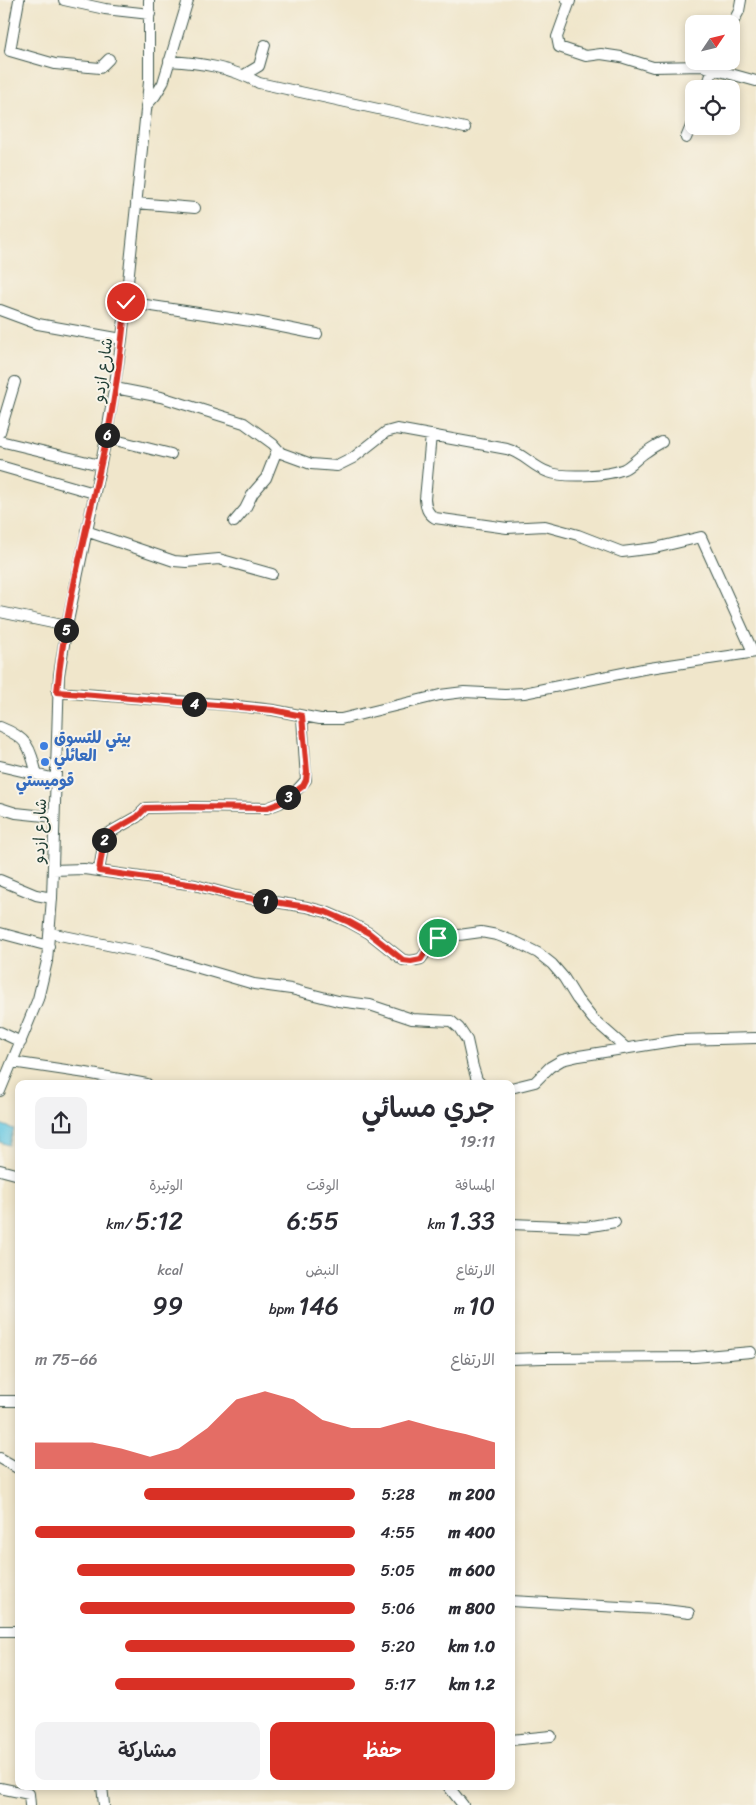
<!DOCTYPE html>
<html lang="ar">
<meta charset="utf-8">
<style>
body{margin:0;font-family:Sriracha,"Playpen Sans Arabic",sans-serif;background:#f2f2f3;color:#2b2b33;direction:rtl;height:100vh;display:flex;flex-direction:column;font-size:19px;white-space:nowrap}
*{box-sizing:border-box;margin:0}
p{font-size:16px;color:#7c7c81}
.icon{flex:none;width:28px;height:28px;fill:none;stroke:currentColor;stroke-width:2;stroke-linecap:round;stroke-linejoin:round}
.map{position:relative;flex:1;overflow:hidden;direction:ltr}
.sheet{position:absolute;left:15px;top:1080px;width:500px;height:710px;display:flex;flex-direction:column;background:#fff;border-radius:10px;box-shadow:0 2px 8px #0003;direction:rtl}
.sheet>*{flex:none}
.needle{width:32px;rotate:55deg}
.buttons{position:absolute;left:685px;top:15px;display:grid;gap:10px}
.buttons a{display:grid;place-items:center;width:55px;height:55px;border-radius:10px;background:#fff;box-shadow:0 2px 8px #0003;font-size:25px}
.pin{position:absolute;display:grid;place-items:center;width:42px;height:42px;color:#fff;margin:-21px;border:2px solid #fff;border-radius:50%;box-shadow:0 1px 5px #0007}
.km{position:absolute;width:25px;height:25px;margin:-12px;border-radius:50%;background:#222;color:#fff;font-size:14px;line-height:25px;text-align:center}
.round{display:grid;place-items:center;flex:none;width:52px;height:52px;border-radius:10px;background:#f2f2f3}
.head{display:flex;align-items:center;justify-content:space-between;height:85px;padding:0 20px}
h1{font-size:28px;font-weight:600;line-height:38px}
.figures{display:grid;grid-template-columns:repeat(3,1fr);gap:8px;height:85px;padding:5px 20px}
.figures div{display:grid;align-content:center}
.figures b{font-size:25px;font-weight:600}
.figures small{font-size:14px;font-weight:400}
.figures p{font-size:14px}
.chart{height:140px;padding:10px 20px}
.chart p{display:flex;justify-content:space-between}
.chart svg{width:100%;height:90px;margin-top:5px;fill:#d93025;opacity:.7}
.primary-button{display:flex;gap:10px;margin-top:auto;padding:10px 20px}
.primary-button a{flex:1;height:58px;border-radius:10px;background:#d93025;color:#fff;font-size:20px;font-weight:600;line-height:58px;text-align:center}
.primary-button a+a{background:#f2f2f3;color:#2b2b33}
ul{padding:0 20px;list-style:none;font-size:16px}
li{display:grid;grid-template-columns:80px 60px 1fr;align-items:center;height:38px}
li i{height:12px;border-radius:6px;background:#d93025}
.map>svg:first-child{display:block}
.water{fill:#63c6e1;stroke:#41828a}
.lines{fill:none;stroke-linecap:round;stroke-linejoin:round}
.minor-casing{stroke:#3e564b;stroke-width:12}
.minor{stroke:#fff;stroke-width:10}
.route-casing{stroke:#fff;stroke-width:10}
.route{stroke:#d93025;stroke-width:6}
.shop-dot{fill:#3f7fe0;stroke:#f7f3e8;stroke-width:2}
.labels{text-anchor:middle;stroke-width:4;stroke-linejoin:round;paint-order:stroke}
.street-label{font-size:16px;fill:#1f3d34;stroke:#f7f3e8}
.shop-label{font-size:16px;font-weight:bold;fill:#366cbe;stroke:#f7f3e8;text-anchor:start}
</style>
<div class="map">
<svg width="756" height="1805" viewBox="0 0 756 1805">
<rect width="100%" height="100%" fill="#f7f3e8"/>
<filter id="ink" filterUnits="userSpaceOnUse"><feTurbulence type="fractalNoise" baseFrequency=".02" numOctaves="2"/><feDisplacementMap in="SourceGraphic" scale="10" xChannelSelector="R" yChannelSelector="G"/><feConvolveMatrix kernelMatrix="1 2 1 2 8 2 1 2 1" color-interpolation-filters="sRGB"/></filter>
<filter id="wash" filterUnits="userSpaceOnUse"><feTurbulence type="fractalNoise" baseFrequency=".0096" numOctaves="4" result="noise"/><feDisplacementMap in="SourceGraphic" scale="20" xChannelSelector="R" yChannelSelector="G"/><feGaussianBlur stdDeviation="1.12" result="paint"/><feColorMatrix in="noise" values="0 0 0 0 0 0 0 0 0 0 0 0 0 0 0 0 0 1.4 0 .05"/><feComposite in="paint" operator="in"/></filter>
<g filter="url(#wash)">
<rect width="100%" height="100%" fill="#f0e6cb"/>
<path class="water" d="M0,1124L14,1129L9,1145L0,1142Z"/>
</g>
<g filter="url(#ink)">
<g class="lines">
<g class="minor-casing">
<path id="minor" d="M19,0L10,51L55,64L100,68L109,59
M64,0L105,9L150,14
M567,0L570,1L557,37L559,47L586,56L601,54L621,57L653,67L702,66L756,81
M731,26L739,11L741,0
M169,61C201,63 230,67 259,83L465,128
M244,75L259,66L265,45
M706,89L716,61
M146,106L155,96L163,83L188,0
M686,138L694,119
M136,203L195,208
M126,302L257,322L317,334
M0,310L38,324L122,339
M115,388L161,397L244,423L273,444L281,453L311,464L337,466L353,458L386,432L397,429L507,449C523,453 533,467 548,472C564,478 608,476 624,469C632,465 638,457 646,452C651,448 657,445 662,442
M0,432L15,382
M431,435L425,499C426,508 427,513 435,518L507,528L545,526L578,535L622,552L655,548L701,537L753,652
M107,438L171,454
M0,441L100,465
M0,466L94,493
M234,522L245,509L253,493L266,478L277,450
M86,531L174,561L186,562L219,559L272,574
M0,612L67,626
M57,692L229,705L273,710L320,719H341L440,695L464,692L505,694L524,693L643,669L756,652
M0,727C28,738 30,747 37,775
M0,766L56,779
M0,808L16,813L54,817
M53,870L84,869L99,871L195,885L235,896L307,907L326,912L349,922L369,933L403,960L411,961L421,959L435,940L459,935L481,932L497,935L518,943L538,953L552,964L564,978L577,999L593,1019L626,1048
M99,871L104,840L107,834L137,817L146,808L192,807L267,808L280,803L296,791L306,780L302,716
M0,880L36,895L52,898
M0,933L49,946
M50,933L151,954L254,984L291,989L338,1001L370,1005L412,1019L451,1021L459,1028L467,1040L473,1067L477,1080L481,1084
M0,1032L21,1042
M12,1062L86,1073L147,1084
M511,1088L535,1082L550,1067L562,1060L579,1056L679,1040L756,1038
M0,1091L38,999L47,961L52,898L59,675L67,626L106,439L122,339L149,82V0
M0,1170L19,1175
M511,1224L586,1227L615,1222
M511,1359L543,1358L695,1357L751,1352
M0,1401H19
M0,1458L19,1469
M511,1601L657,1609L689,1613
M0,1631H19
M511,1740L551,1736
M102,1786L104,1805
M448,1786L463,1805
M0,1788L29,1794L30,1805"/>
</g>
<use href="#minor" class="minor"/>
</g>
</g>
<g class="lines" filter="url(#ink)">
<g class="route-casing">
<path id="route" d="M126,302C121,348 116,396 106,441C88,524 65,608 57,692L229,706L273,710L302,716L307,772L306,780L303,786L280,803L267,808L192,807L146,808L137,817L107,834L104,840L99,871L195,885L235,896L307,907L326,912L349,922L369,933L403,960L411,961L421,959L430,944L438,938"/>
</g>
<use href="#route" class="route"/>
</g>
<g class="shop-dot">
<circle cx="44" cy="746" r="5"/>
<circle cx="45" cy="762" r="5"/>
</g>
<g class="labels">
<g class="street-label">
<text transform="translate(102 370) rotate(-82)" y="6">شارع ازدو</text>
<text transform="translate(39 831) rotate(-88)" y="6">شارع ازدو</text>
</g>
<g class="shop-label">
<text x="54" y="743">بيتي للتسوق<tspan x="54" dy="18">العائلي</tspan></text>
<text x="45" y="786" text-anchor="middle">قوميستي</text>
</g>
</g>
</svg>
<div class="buttons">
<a><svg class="needle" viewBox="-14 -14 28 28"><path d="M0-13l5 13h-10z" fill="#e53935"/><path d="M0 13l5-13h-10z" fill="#7c7c81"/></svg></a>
<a><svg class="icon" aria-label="locate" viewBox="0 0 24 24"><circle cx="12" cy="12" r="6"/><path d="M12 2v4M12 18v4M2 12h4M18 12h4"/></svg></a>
</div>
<div class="pin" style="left:438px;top:938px;background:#1e9e55"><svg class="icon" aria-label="arrive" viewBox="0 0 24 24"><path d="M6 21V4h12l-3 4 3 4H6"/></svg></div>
<div class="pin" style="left:126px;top:302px;background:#d93025"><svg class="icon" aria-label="check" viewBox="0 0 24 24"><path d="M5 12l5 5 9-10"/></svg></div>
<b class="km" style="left:265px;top:901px">1</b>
<b class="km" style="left:104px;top:840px">2</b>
<b class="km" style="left:288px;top:797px">3</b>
<b class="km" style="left:194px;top:704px">4</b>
<b class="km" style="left:66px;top:630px">5</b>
<b class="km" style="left:107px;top:435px">6</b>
<section class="sheet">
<div class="head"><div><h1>جري مسائي</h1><p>19:11</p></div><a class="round"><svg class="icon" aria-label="share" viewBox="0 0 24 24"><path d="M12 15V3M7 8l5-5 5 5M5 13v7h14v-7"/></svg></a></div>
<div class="figures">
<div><p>المسافة</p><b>1.33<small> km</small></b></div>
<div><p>الوقت</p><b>6:55</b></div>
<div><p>الوتيرة</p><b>5:12<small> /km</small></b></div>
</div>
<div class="figures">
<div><p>الارتفاع</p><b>10<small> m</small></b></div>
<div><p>النبض</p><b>146<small> bpm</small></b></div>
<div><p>kcal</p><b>99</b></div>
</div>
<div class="chart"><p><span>الارتفاع</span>66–75 m</p>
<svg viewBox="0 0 160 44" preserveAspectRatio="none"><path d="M0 44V31L10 31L20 31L30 34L40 38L50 34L60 24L70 10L80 6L90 10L100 20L110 24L120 24L130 20L140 24L150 27L160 31V44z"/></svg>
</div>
<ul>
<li><b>200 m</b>5:28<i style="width:66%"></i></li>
<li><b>400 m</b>4:55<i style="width:100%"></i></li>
<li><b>600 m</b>5:05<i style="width:87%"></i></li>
<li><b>800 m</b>5:06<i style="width:86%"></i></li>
<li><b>1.0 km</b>5:20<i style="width:72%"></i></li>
<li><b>1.2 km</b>5:17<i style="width:75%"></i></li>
</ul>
<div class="primary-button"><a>حفظ</a><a>مشاركة</a></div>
</section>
</div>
